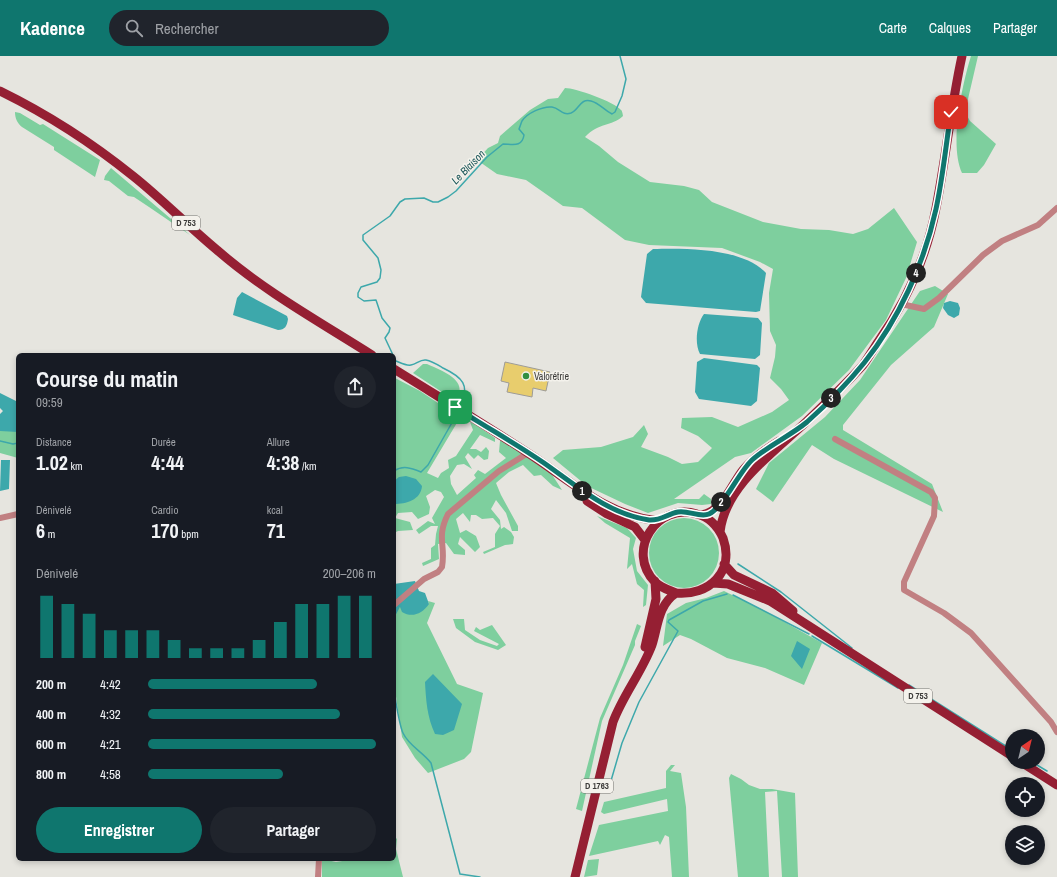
<!DOCTYPE html>
<html lang="fr">
<meta charset="utf-8">
<style>
body{margin:0;font-family:"Archivo Narrow",sans-serif;background:#20242c;color:#f1f3f6;height:100vh;display:flex;flex-direction:column;font-size:15px;white-space:nowrap}
*{box-sizing:border-box;margin:0}
p{font-size:13px;color:#9ea1a6}
.icon{flex:none;width:22px;height:22px;fill:none;stroke:currentColor;stroke-width:2;stroke-linecap:round;stroke-linejoin:round}
.map{position:relative;flex:1;overflow:hidden}
.drawer{position:absolute;left:16px;top:297px;width:380px;height:508px;display:flex;flex-direction:column;background:#171b24;border-radius:6px;box-shadow:0 2px 6px #0003}
.drawer>*{flex:none}
.needle{width:26px;rotate:35deg}
.fabs{position:absolute;left:1005px;top:673px;display:grid;gap:8px}
.fabs a{display:grid;place-items:center;width:40px;height:40px;border-radius:50%;background:#171b24;box-shadow:0 2px 6px #0003;font-size:20px}
.pin{position:absolute;display:grid;place-items:center;width:34px;height:34px;color:#fff;margin:-17px;border-radius:8px;box-shadow:0 2px 6px #0006}
.km{position:absolute;width:20px;height:20px;margin:-10px;border-radius:50%;background:#222;color:#fff;font-size:11px;line-height:20px;text-align:center}
.round{display:grid;place-items:center;flex:none;width:42px;height:42px;border-radius:21px;background:#20242c}
.overview{display:flex;align-items:center;justify-content:space-between;height:68px;padding:0 20px}
h1{font-size:22px;font-weight:800;line-height:30px}
.figures{display:grid;grid-template-columns:repeat(3,1fr);gap:6px;height:68px;padding:4px 20px}
.figures div{display:grid;align-content:center}
.figures b{font-size:20px;font-weight:800}
.figures small{font-size:11px;font-weight:400}
.figures p{font-size:11px}
.chart{height:112px;padding:8px 20px}
.chart p{display:flex;justify-content:space-between}
.chart svg{width:100%;height:72px;margin-top:4px;stroke:#0f766e;stroke-width:6}
.primary-button{display:flex;gap:8px;margin-top:auto;padding:8px 20px}
.primary-button a{flex:1;height:46px;border-radius:24px;background:#0f766e;color:#fff;font-size:16px;font-weight:800;line-height:46px;text-align:center}
.primary-button a+a{background:#20242c;color:#f1f3f6}
ul{padding:0 20px;list-style:none;font-size:13px}
li{display:grid;grid-template-columns:64px 48px 1fr;align-items:center;height:30px}
li i{height:10px;border-radius:5px;background:#0f766e}
header{display:flex;align-items:center;gap:24px;box-sizing:border-box;height:56px;padding:0 20px;background:#0f766e;color:#fff}
header strong{font-size:19px}
nav{display:flex;gap:22px;margin-inline-start:auto;font-size:14px}
.search{width:280px;height:36px;background:#20242c;display:flex;align-items:center;gap:10px;box-sizing:border-box;padding:0 14px;border-radius:22px;color:#9ea1a6;font-size:15px}
.map>svg:first-child{display:block}
.green{fill:#7ecf9e}
.water{fill:#3da8ab}
.lines{fill:none;stroke-linecap:round;stroke-linejoin:round}
.stream{stroke:#3da8ab;stroke-width:1.5}
.building{fill:#e8cd6d;stroke:#9e9c97}
.minor{stroke:#c18082;stroke-width:6}
.primary{stroke:#951f33;stroke-width:9}
.route-casing{stroke:#fff;stroke-width:8}
.route{stroke:#0f766e;stroke-width:5}
.poi-dot{fill:#328f42;stroke:#f4f2ec;stroke-width:1.5}
.labels{text-anchor:middle;stroke-width:3;stroke-linejoin:round;paint-order:stroke}
.shield{fill:#f4f2ec;stroke:#73726f;stroke-width:1}
.shield-label{font-size:9px;font-weight:bold;fill:#3c3b39}
.poi-label{font-size:10px;fill:#3c3b39;stroke:#f4f2ec;text-anchor:start}
.water-label{font-size:11px;font-style:italic;fill:#1d585a;stroke:#f4f2ec}
</style>
<header>
<strong>Kadence</strong>
<div class="search"><svg class="icon" aria-label="search" viewBox="0 0 24 24"><circle cx="10" cy="10" r="6"/><path d="M15 15l6 6"/></svg>Rechercher</div>
<nav><a>Carte</a><a>Calques</a><a>Partager</a></nav>
</header>
<div class="map">
<svg width="1057" height="821" viewBox="0 0 1057 821">
<rect width="100%" height="100%" fill="#e6e5df"/>
<path class="green" d="M971,0H978L965,56L970,65L996,88L984,109L977,117H962C949,89 962,29 971,0Z
M565,32C575,32 615,46 621,54C622,54 623,59 623,60C611,71 599,66 585,81L599,90L618,106L650,126L684,130L699,134L712,146L763,166L801,173L829,174L853,178L868,173L894,152L917,186L906,222L886,264L849,314L802,360L751,397L735,401L674,443H699L704,438L711,443V448L702,449L678,447L648,457L625,448L587,430L553,402L563,394L601,391L633,381L644,369L648,378L641,391L668,401L682,408L698,406L712,392L698,380L681,372L682,362L712,361L738,371L772,356L789,344L781,333L770,322L775,301L776,289L770,275L769,237L773,213L760,206L722,192L649,189L625,184L582,152L563,150L526,124L497,118L477,104L488,92L498,87L500,80L530,54L548,43L558,42Z
M15,56L20,57L40,69L43,68L100,104L95,121L54,94V91L22,71C17,67 15,62 15,56Z
M111,112L190,179L149,151L134,141L128,140L109,125L104,124L105,120Z
M935,230L948,238L934,271L891,309L843,369V374L932,428L943,456L834,403L812,389L773,446L756,433L769,407L825,361L860,324L920,235Z
M423,308H427C440,314 470,324 456,343L454,344L413,317Z
M395,322L420,335L453,357L455,355L461,360L427,417L438,422L441,417L449,412L448,404L456,400L473,374L470,366L475,368L495,382V386L480,379L470,393H476L481,396L486,391L489,395L488,403L484,404L478,399L474,403L468,397L465,401L472,413L464,408L457,409L450,420L451,428L457,439L476,422L474,419L478,414L485,418L506,402L499,396L500,385H504L551,417L562,434L553,430L541,419L534,420L523,409L509,416L496,427L501,439L518,470V475H512L506,457L496,444L491,453L500,464L501,473L504,471L511,476L514,481L513,488L505,489L484,498L483,496L495,491V478L500,470L493,462L482,463L476,459H471L470,466L463,457L456,463L460,477L466,474L476,480L480,491L475,496L460,481L458,488L465,494V499L454,498L446,487L438,488L439,503L423,510L422,507L431,503V492L435,489L436,478L438,470H431L419,478L416,474L428,465L435,468L432,462L444,441L441,436L435,434L426,440L430,451L429,458L418,463L412,456L398,457L395,462L410,466L413,474L398,475L394,477V388L396,373Z
M0,371L18,372V402L0,397Z
M597,460L627,472L636,482L633,493L637,515L648,529L646,549L643,551L644,534L637,528L632,508L627,513L630,482L605,467Z
M649 497a35 35 0 1 1 70 0a35 35 0 1 1-70 0Z
M724,535L761,553L822,587L804,629L765,612L727,602L691,583L680,579L663,590L667,558L686,547L706,542Z
M428,545L435,547L427,567L457,628L483,637L471,696L464,703L428,717L415,702L402,681L394,627V556L401,550L429,548Z
M453,563H464L465,574L480,584L497,590L499,588L474,575L476,571L480,574L492,569L506,589L498,594L475,586L456,572Z
M637,568L641,570L635,585V589L602,665L582,755L576,753L600,662L623,609Z
M671,709H675L670,715L681,717L686,751L689,821H672L669,781L665,779L660,789L658,785L589,800L599,769L668,755L667,743L604,758L601,756L604,746L666,732V715Z
M731,718L741,723L749,729L760,733H772L795,737L798,821H782L777,735L765,736L769,821H738L729,722Z
M394,780L397,783L396,793L403,821H322V803L336,806L355,803H394Z
M599,803L597,819L584,821L588,804Z"/>
<path class="water" d="M653,193C686,192 743,192 766,217L760,255L756,256L646,247L641,241L647,198Z
M242,236L287,260L288,263C287,270 285,274 278,274L233,259L237,242Z
M950,245L958,247L960,252L959,259L954,262L948,259L943,252L944,247Z
M704,258L758,262L762,267L760,299L755,303L700,298C694,287 697,267 704,258Z
M704,302L757,309L760,312L757,345L751,350L699,343L695,336L697,306Z
M0,337L18,346V376L0,375V358L3,355L0,352Z
M1,404H10L9,433L0,435Z
M406,420L416,423L422,430C421,444 406,448 394,448V425L399,421Z
M415,525L419,535L425,537L429,548C422,558 412,562 402,556L400,551L394,562V528Z
M797,585L810,593L802,613L791,600Z
M433,618L462,648L454,674L443,679L435,678C427,661 426,644 425,626Z"/>
<g class="lines">
<path class="stream" d="M393,299L385,282L389,276L390,272L382,262L376,244L364,245L358,241V237L361,231L377,226L380,222L381,214L378,202L363,184V179L390,160L400,146L405,143L424,142L433,146H438L448,141L456,135L487,101L503,88C512,88 522,92 524,79L519,73C520,71 521,67 522,65C527,57 543,50 552,51C560,52 562,60 571,57C579,54 580,42 591,45C599,47 604,54 612,58L615,56L622,40L626,23L620,0
M394,301L396,305C401,307 406,310 411,309C417,308 420,303 426,304C432,305 438,309 443,312C462,321 471,329 460,351
M0,385L13,388L18,387
M394,415C403,409 411,412 421,416L428,409L458,356
M738,508L781,536L852,592
M733,539L809,578
M812,580L898,632
M909,629L1012,694
M394,635C396,646 399,668 403,677C409,690 423,696 431,707L460,818L480,821
M1032,706L1047,715
M608,735L622,687L639,646L678,575L668,566L669,564L703,545L727,538"/>
</g>
<path class="building" d="M505,306L550,316L546,335L533,332L532,341L507,336L509,327L501,325Z"/>
<g class="lines">
<path class="minor" d="M901,248L924,253L939,242L983,199L1002,185L1038,169L1057,152
M835,383L931,436L935,442L934,460L904,526V534L944,557L971,577L1051,666L1057,676
M0,462L18,458
M394,549L424,523L438,516L442,511C446,489 436,482 448,458L499,415L528,397
M318,821L319,803"/>
<path class="primary" d="M0,35C47,58 92,87 133,120C162,143 188,170 217,194C264,235 320,266 372,299
M394,313C439,341 484,368 528,397C570,424 606,460 659,465
M587,445L607,458L635,471L645,484
M702,459C723,455 731,429 743,414C753,402 766,393 779,385
M720,476C725,430 774,396 805,367C825,348 845,329 863,309C868,302 873,294 878,286C906,246 927,200 936,152C946,101 951,50 962,0
M724,508L734,519L772,537L793,555
M713,527L728,528L770,545L1012,700
M645,591L656,543L655,525
M1021,706L1057,729
M575,821L613,666C623,639 642,616 652,589C658,570 658,549 676,537C709,540 735,516 723,482C718,471 709,461 697,458C657,446 625,495 655,526C661,532 669,534 676,537"/>
</g>
<g class="lines">
<g class="route-casing">
<path id="route" d="M455,351C484,370 515,387 544,407C577,430 608,458 649,464C661,465 667,458 678,456C688,454 700,462 709,458C724,451 738,417 752,404C769,389 790,380 807,366C827,348 847,328 864,307C899,263 924,208 936,153C943,121 946,88 951,56"/>
</g>
<use href="#route" class="route"/>
</g>
<circle class="poi-dot" cx="526" cy="320" r="4"/>
<g class="labels">
<g class="shield">
<rect x="172" y="160" width="28" height="14" rx="3"/>
<rect x="904" y="633" width="28" height="14" rx="3"/>
<rect x="581" y="723" width="32" height="14" rx="3"/>
</g>
<g class="shield-label">
<text x="186" y="170">D 753</text>
<text x="918" y="643">D 753</text>
<text x="597" y="733">D 1763</text>
</g>
<g class="poi-label">
<text x="534" y="324">Valorétrie</text>
</g>
<g class="water-label">
<text transform="translate(468 111) rotate(-46)" y="4">Le Blaison</text>
</g>
</g>
</svg>
<div class="fabs">
<a><svg class="needle" viewBox="-14 -14 28 28"><path d="M0-13l5 13h-10z" fill="#e53935"/><path d="M0 13l5-13h-10z" fill="#9ea1a6"/></svg></a>
<a><svg class="icon" aria-label="locate" viewBox="0 0 24 24"><circle cx="12" cy="12" r="6"/><path d="M12 2v4M12 18v4M2 12h4M18 12h4"/></svg></a>
<a><svg class="icon" aria-label="layers" viewBox="0 0 24 24"><path d="M12 4l9 5-9 5-9-5zM3 14l9 5 9-5"/></svg></a>
</div>
<div class="pin" style="left:455px;top:351px;background:#1e9e55"><svg class="icon" aria-label="arrive" viewBox="0 0 24 24"><path d="M6 21V4h12l-3 4 3 4H6"/></svg></div>
<div class="pin" style="left:951px;top:56px;background:#d93025"><svg class="icon" aria-label="check" viewBox="0 0 24 24"><path d="M5 12l5 5 9-10"/></svg></div>
<b class="km" style="left:582px;top:435px">1</b>
<b class="km" style="left:721px;top:446px">2</b>
<b class="km" style="left:831px;top:342px">3</b>
<b class="km" style="left:916px;top:217px">4</b>
<section class="drawer">
<div class="overview"><div><h1>Course du matin</h1><p>09:59</p></div><a class="round"><svg class="icon" aria-label="share" viewBox="0 0 24 24"><path d="M12 15V3M7 8l5-5 5 5M5 13v7h14v-7"/></svg></a></div>
<div class="figures">
<div><p>Distance</p><b>1.02<small> km</small></b></div>
<div><p>Durée</p><b>4:44</b></div>
<div><p>Allure</p><b>4:38<small> /km</small></b></div>
</div>
<div class="figures">
<div><p>Dénivelé</p><b>6<small> m</small></b></div>
<div><p>Cardio</p><b>170<small> bpm</small></b></div>
<div><p>kcal</p><b>71</b></div>
</div>
<div class="chart"><p><span>Dénivelé</span>200–206 m</p>
<svg viewBox="0 0 160 44" preserveAspectRatio="none"><path d="M5 44V6M15 44V11M25 44V17M35 44V27M45 44V27M55 44V27M65 44V33M75 44V38M85 44V38M95 44V38M105 44V33M115 44V22M125 44V11M135 44V11M145 44V6M155 44V6"/></svg>
</div>
<ul>
<li><b>200 m</b>4:42<i style="width:74%"></i></li>
<li><b>400 m</b>4:32<i style="width:84%"></i></li>
<li><b>600 m</b>4:21<i style="width:100%"></i></li>
<li><b>800 m</b>4:58<i style="width:59%"></i></li>
</ul>
<div class="primary-button"><a>Enregistrer</a><a>Partager</a></div>
</section>
</div>
